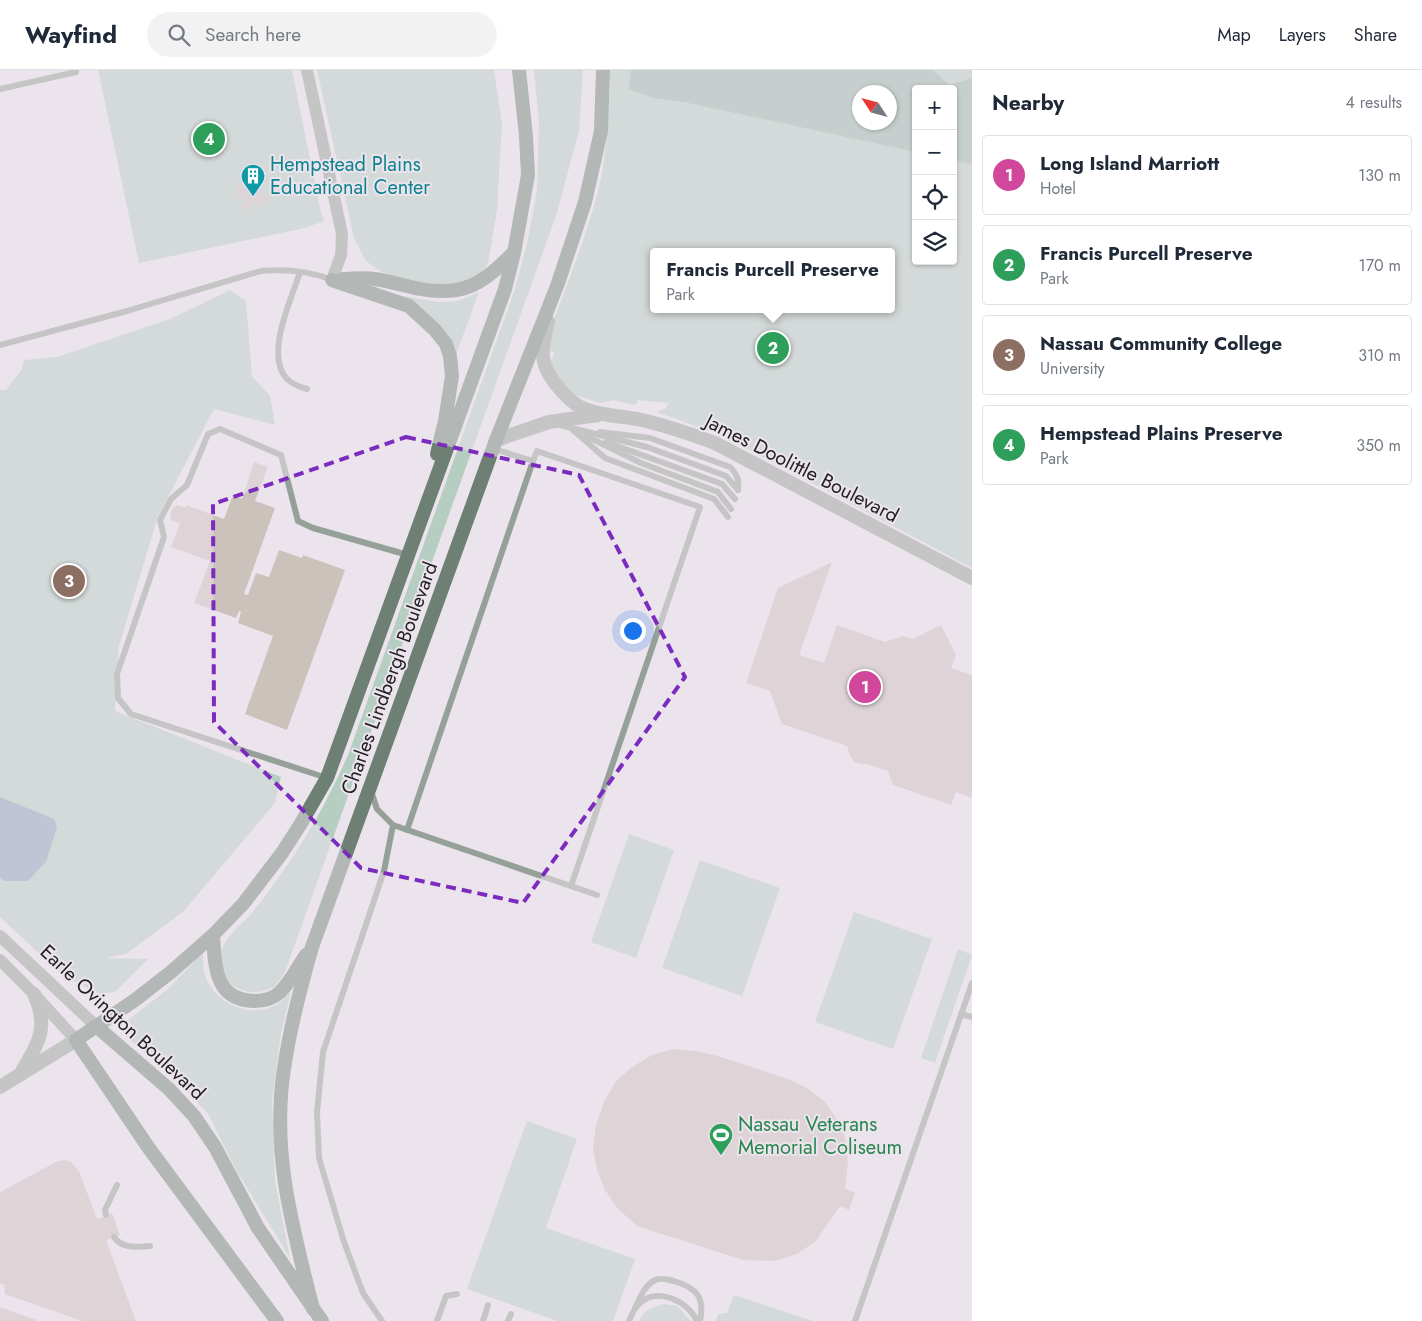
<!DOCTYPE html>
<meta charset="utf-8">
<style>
body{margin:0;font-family:Jost,sans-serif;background:#f2f2f3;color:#1f2937}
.controls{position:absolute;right:15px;top:15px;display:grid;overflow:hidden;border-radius:5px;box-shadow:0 1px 4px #0004}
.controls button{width:45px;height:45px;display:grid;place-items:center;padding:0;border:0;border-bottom:1px solid #e0e1e3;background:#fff;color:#1f2937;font:25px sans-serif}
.compass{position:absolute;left:852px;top:15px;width:45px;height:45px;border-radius:50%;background:#fff;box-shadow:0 1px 4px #0004;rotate:306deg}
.you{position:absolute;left:632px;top:560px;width:18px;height:18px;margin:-12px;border:4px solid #fff;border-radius:50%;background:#1a73e8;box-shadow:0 0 0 8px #1a73e833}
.badge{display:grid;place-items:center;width:32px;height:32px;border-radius:50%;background:#1b55a6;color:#fff;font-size:16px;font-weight:700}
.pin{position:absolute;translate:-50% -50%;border:2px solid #fff;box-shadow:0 1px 5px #0006}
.popup{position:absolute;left:650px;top:178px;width:245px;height:65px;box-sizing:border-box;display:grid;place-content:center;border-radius:5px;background:#fff;filter:drop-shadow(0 1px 4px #0005);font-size:16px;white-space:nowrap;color:#747a83}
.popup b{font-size:19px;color:#1f2937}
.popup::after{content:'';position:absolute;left:50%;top:100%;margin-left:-10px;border:10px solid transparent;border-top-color:#fff}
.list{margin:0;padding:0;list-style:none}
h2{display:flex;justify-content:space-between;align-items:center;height:65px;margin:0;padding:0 20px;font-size:21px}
h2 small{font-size:16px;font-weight:400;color:#747a83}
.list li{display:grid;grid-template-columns:32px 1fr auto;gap:15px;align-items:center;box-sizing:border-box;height:80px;margin:0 10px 10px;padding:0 10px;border:1px solid #e0e1e3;border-radius:5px}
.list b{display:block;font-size:19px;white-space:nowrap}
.list p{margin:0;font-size:16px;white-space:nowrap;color:#747a83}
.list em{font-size:16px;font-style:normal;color:#747a83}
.icon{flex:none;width:28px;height:28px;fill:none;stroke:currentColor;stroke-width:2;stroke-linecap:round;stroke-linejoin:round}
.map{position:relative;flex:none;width:972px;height:1251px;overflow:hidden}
header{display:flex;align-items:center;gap:30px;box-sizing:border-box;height:70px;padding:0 25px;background:#fff;border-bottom:1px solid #e0e1e3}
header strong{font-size:24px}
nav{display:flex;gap:28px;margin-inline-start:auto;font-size:18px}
.search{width:350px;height:45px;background:#f2f2f3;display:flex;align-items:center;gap:12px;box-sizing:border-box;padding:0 18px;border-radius:28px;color:#747a83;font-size:19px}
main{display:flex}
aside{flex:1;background:#fff}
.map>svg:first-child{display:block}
.green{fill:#b6cec1;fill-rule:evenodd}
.forest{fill:#97b7a6;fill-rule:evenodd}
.water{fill:#899eb5}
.building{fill:#ccc2bc}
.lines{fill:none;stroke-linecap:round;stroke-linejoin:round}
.service{stroke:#95a198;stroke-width:6}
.minor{stroke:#95a198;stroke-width:12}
.tertiary{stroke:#95a198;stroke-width:14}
.secondary{stroke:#6e8073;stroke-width:14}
.marked{fill:none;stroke:#7b2cbf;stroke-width:4;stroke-dasharray:10 6;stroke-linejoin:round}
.labels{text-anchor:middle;stroke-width:4;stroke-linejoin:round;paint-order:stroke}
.culture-label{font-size:20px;fill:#0d838f;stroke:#ece4ed;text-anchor:start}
.street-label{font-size:20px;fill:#242124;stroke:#ece4ed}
.leisure-label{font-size:20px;fill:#27864d;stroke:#ece4ed;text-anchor:start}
</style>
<header>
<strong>Wayfind</strong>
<div class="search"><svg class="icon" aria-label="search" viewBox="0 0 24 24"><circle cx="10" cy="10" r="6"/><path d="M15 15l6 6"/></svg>Search here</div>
<nav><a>Map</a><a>Layers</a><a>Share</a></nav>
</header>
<main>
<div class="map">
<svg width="972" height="1251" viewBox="0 0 972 1251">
<rect width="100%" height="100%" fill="#ece4ed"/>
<g class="green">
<polygon points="98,0 292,0 320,138 324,151 305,158 139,193"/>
<polygon points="317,0 494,0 502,54 497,140 488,194 479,207 444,218 393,207 378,200 365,190 354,168"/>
<path d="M534 0H583L579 61 556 146 285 902C281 907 278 914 273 917 245 933 210 909 222 879 228 864 240 856 251 844 260 833 268 822 276 811 305 772 328 730 348 685L514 222 527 174 537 120 539 52Z"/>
<path d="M610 0H972V498L723 366 657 342 666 338 669 333 637 330 638 332 635 335 613 330 600 333 572 324 549 294 555 283 549 281 547 269C564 221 584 174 597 125 608 84 609 42 610 0ZM916 19H953V191H916ZM859 22H889V52H859ZM654 182H892V239H654Z"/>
<polygon points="230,220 246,231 252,306 270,326 275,355 214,339 158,446 119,576 115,641 281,707 275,733 183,842 126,884 106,888 148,889 115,922 99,924 62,905 0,847 0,320 6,320 22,299 24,290 57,287 170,249"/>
<polygon points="479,222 454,290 441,257 421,237 398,225 438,232 458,231"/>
<polygon points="629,764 674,780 636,888 591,872"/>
<polygon points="700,790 780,818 742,926 662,898"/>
<polygon points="854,842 932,869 893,979 815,952"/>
<polygon points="958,879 972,885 935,993 921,988"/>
<path d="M203 882C203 890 203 899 205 906 216 934 250 949 276 935 282 932 286 926 291 922L281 963 272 1032 275 1112 290 1188 236 1100 208 1044 176 1009 124 965 134 958 128 950 168 919Z"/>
<polygon points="527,1051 577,1069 546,1158 635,1189 613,1251 557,1251 467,1219"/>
<polygon points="734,1225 813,1251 716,1251 718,1244 727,1243"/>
<path d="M664 1234 677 1236 691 1251H639C644 1240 652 1237 664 1234Z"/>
</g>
<path class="forest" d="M631 0H933L949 15 972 8V94L953 90V19H916V82L684 32 653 28 629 19ZM859 22H889V52H859Z"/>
<polygon class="water" points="0,727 54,749 57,757 46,792 28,811 4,811 0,808"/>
<g class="building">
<polygon points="240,111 243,115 246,112 249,116 253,113 270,130 265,135 262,132 259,136 255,132 246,141 240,136 244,133 235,125 239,121 234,117"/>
<polygon points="254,392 268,397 255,431 275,438 244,524 248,525 256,503 269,507 279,480 302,488 303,485 345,500 287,660 245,644 273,566 238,553 241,542 239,541 236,548 194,533 210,491 171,477 180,453 172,451 170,445 172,438 178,435 185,438 186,435 224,449 233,425 242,429"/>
<polygon points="832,492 799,585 824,593 837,555 885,572 903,566 913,569 941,555 956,585 951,598 972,605 972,728 956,722 951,735 893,715 888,701 866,694 860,694 854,692 850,686 847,676 782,654 770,621 746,613 778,518"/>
<polygon points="673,979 696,981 718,986 788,1009 807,1018 824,1031 837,1049 845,1066 848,1092 845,1118 855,1123 849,1140 840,1136 816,1171 797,1184 775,1191 743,1190 637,1156 618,1139 605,1120 597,1100 593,1079 596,1055 604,1032 616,1011 632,997 652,985"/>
<polygon points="64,1090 71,1092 79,1101 97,1149 112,1143 120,1165 106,1170 136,1251 82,1251 5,1224 4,1215 0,1214 0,1122 56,1092"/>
<polygon points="0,1237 39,1251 0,1251"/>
</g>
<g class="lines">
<g class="service">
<polyline points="0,19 76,2 76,0"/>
<path d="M300 202C292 228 264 285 287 309 292 314 300 317 307 319"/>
<path d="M0 275 127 241 261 201C286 199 309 201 332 210"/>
<polyline points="556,354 647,377 726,406 738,420"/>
<polyline points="573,360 605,388 714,429 728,447"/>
<path d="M600 362 650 368 730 397C738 405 739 410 738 420"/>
<polyline points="584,365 641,393 718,422 731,439"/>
<polyline points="606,372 722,414 735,429"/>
<polyline points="533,391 537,381 700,437 571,816"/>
<polyline points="327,708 131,644 118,628 117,604 164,467 160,450 171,429 187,415 208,364 220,359 281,385 298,451 313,458 408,485"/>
<polyline points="371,721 377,739 393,755"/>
<polyline points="407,760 533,391 494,379"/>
<polyline points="961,944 972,947"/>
<polyline points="106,1145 105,1140 117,1115"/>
<path d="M114 1167C122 1179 137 1177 150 1176"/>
<path d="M635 1238C640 1228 644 1216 655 1210 662 1207 668 1210 674 1211 697 1218 705 1227 700 1251"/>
<polyline points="382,1251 363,1223 344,1172 319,1088 317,1042 323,982 384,801 393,755 597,825"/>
<polyline points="437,1251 446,1226 457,1224"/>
<polyline points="483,1251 488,1235"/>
<polyline points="508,1251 511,1244"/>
<path d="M629 1251C632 1245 634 1238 639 1234 657 1216 688 1231 697 1251"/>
<polyline points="855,1251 972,913"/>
</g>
<g class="minor">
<polyline points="307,0 342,164 341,185 332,210"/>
<polyline points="0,866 96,956"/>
<polyline points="0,890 34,924 76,970"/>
</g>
<g class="tertiary">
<path d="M548 251C541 280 538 294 559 318 565 325 573 334 582 338 600 346 623 346 642 350 667 356 691 364 715 373L972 508"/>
<polyline points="496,370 549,352 598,345"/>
<path d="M22 1001C39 972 49 957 34 924"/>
<polyline points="0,1017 76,970"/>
</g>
<g class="secondary">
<path d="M343 209C353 209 365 207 374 209 390 211 405 216 420 219 464 227 484 213 513 183"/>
<polyline points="332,210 409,236 435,260 446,274 450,286 452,306 445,351 437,384"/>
<path d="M213 865C215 895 214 930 254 931 262 931 272 929 279 923 290 913 297 898 306 885"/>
<polyline points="96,956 169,1019 194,1046 215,1077 258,1158 322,1251"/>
<path d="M313 1239C293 1159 271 1082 284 999 290 957 301 917 312 877L496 370 557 216 585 132 601 61 603 0"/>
<polyline points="277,1251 148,1077 76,970 135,930 171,902 213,865 243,834 282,783 300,755 327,708 505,219 514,183 528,105 526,66 519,0"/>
</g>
</g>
<path d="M0 0H972V1251H0ZM406 367 579 405 685 607 523 833 361 798 214 652 213 434Z" fill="#ece4ed" fill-opacity=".55" fill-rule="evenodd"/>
<path class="marked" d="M406 367 579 405 685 607 523 833 361 798 214 652 213 434Z"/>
<defs>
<symbol id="building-pin" viewBox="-11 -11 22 30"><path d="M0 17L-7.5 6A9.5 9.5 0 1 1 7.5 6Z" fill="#0f9aa8" stroke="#ece4ed"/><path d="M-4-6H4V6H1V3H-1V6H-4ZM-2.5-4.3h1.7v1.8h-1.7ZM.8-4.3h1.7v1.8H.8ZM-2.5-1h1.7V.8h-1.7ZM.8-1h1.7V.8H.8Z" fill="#fff"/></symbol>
<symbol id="stadium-pin" viewBox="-11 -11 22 30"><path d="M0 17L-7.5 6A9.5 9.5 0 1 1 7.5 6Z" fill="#2e9e5b" stroke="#ece4ed"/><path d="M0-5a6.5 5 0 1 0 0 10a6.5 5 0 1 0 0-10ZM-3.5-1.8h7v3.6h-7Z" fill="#fff"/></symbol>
</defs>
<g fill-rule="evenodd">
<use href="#building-pin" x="239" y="92" width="28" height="38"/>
<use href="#stadium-pin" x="707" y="1051" width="28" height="38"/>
</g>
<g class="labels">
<g class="culture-label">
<text x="270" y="101">Hempstead Plains<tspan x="270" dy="23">Educational Center</tspan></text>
</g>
<g class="street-label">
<text transform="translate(802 398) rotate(27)" y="7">James Doolittle Boulevard</text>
<text transform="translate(389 608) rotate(-70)" y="7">Charles Lindbergh Boulevard</text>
<text transform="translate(123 952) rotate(43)" y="7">Earle Ovington Boulevard</text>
</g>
<g class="leisure-label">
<text x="738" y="1061">Nassau Veterans<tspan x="738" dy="23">Memorial Coliseum</tspan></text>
</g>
</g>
</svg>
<div class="controls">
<button>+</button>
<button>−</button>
<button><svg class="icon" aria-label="locate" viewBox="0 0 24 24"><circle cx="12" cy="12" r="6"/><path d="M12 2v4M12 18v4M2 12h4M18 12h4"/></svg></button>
<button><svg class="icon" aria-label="layers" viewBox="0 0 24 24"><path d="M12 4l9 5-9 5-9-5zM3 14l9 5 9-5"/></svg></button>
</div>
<svg class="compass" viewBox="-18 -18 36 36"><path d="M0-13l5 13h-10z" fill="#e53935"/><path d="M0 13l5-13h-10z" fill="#747a83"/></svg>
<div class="you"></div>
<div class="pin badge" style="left:865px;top:617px;background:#d1479c">1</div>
<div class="pin badge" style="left:773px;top:278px;background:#2e9e5b">2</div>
<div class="popup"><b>Francis Purcell Preserve</b>Park</div>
<div class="pin badge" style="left:69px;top:511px;background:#8d6e63">3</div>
<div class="pin badge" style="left:209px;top:69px;background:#2e9e5b">4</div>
</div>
<aside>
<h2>Nearby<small>4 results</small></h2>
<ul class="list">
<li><span class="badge" style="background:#d1479c">1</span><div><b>Long Island Marriott</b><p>Hotel</p></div><em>130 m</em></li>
<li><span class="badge" style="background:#2e9e5b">2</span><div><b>Francis Purcell Preserve</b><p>Park</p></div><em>170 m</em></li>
<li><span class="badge" style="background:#8d6e63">3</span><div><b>Nassau Community College</b><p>University</p></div><em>310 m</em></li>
<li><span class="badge" style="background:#2e9e5b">4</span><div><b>Hempstead Plains Preserve</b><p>Park</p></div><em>350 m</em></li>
</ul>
</aside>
</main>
